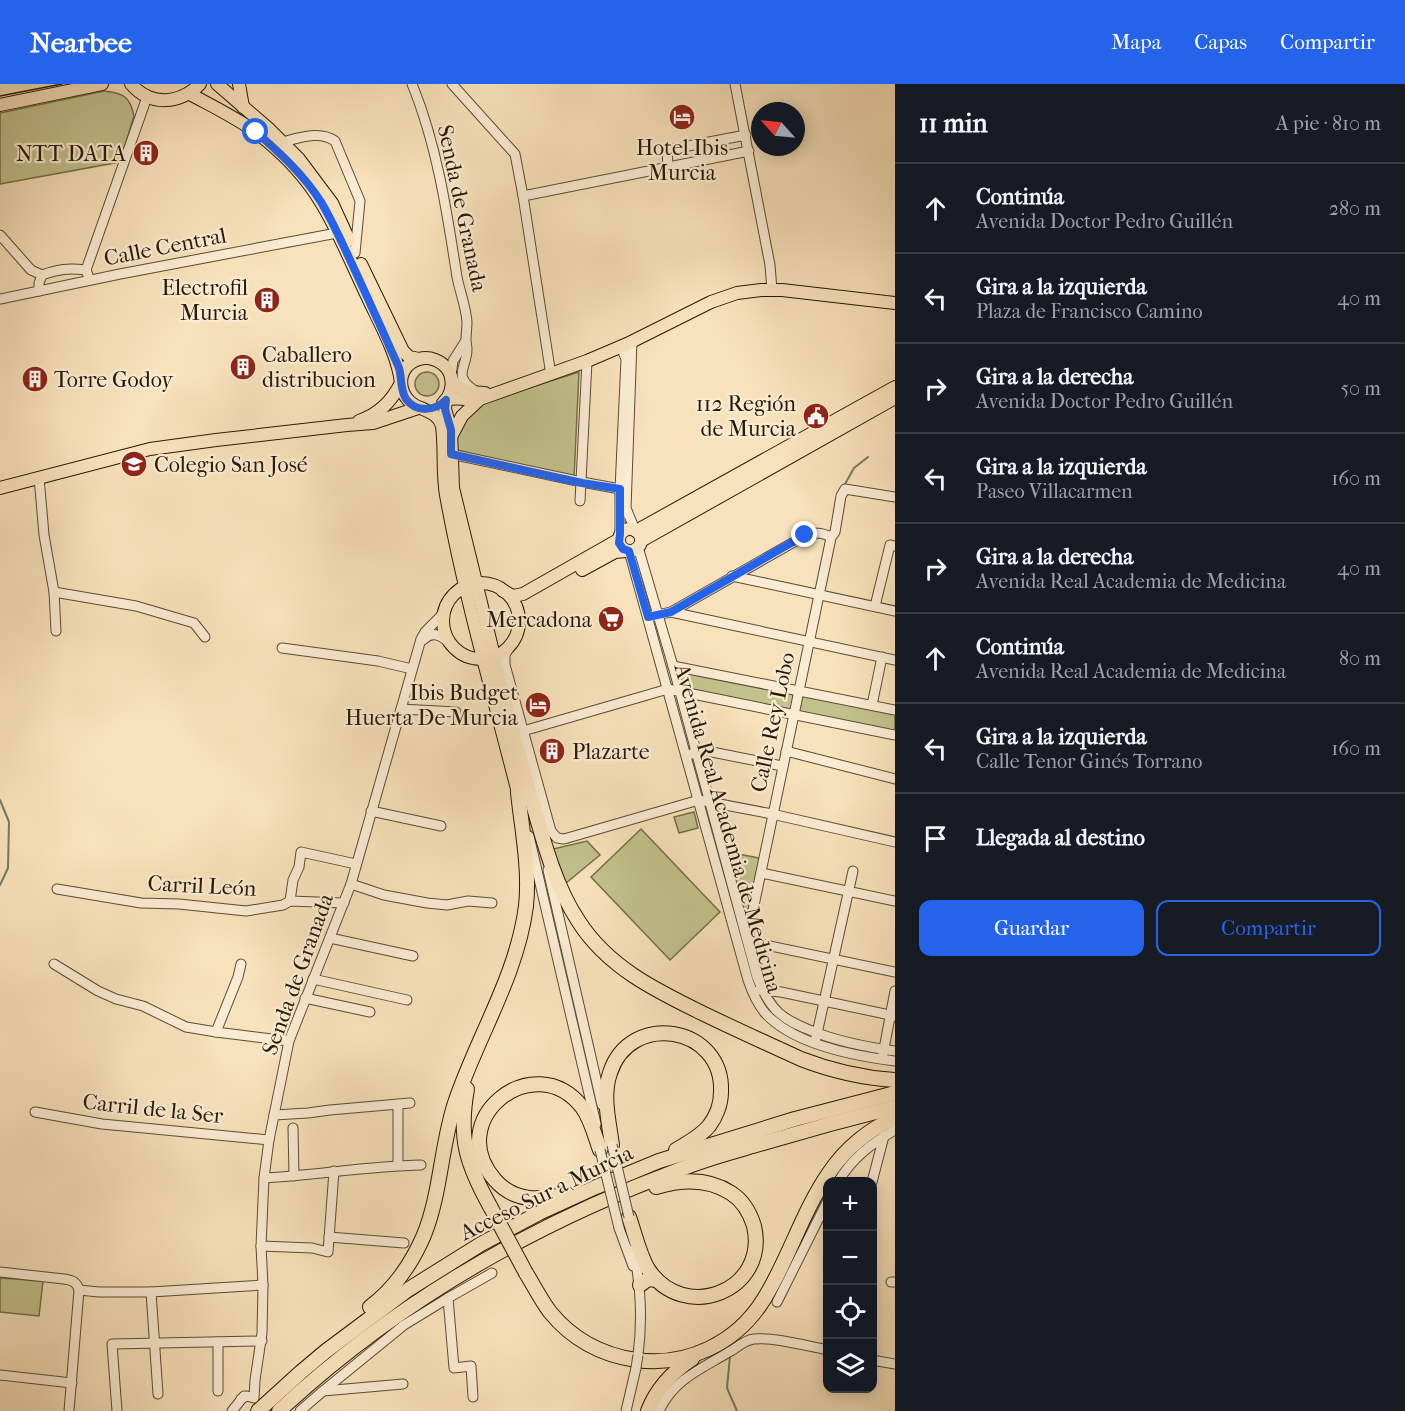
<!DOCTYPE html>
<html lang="es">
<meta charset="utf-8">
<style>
body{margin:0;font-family:"IM FELL French Canon",serif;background:#20242c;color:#f1f3f6}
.controls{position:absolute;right:18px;bottom:18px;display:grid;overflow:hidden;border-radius:12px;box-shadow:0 3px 15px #0003}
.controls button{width:54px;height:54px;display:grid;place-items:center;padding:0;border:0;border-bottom:2px solid #363941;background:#171b24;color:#f1f3f6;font:30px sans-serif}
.compass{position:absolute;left:751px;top:18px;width:54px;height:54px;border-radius:50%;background:#171b24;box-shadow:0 3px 15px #0003;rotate:297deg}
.stop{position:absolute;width:18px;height:18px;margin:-14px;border:4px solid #2563eb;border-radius:50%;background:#fff}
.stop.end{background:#2563eb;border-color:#fff;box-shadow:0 2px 6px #0008}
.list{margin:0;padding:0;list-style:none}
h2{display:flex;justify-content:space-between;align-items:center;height:78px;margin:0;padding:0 24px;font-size:26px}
h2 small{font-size:20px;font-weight:400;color:#9ea1a6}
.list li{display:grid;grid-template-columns:39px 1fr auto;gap:18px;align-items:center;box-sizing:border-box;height:90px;padding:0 24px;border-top:2px solid #363941}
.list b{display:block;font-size:22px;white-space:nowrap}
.list p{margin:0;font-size:20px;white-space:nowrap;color:#9ea1a6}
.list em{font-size:20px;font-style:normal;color:#9ea1a6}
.actions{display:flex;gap:12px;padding:18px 24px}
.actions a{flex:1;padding:14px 0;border:2px solid #2563eb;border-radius:12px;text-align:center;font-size:21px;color:#2563eb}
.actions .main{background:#2563eb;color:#fff}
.icon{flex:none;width:33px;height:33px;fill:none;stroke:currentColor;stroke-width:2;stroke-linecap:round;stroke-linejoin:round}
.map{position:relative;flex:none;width:895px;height:1327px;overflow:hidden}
header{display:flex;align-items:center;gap:36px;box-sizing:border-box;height:84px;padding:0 30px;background:#2563eb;color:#fff}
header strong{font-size:28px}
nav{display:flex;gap:33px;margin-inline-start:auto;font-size:21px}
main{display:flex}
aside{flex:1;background:#171b24}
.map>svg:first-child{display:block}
.green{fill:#c2c28c;stroke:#746e4a;stroke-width:1.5}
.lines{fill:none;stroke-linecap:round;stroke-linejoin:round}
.stream{stroke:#6f7d69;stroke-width:2}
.minor-casing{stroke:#5b4b34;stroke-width:11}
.major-casing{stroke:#271907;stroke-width:14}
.highway-casing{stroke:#271907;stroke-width:16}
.minor{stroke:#faecd3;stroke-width:9}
.major{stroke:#f8e2bb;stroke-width:12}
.highway{stroke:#f8e2bb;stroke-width:14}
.tram{stroke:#271907;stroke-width:1.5}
.minor-bridge-casing{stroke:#5b4b34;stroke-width:11;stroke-linecap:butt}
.highway-bridge-casing{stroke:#271907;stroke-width:16;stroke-linecap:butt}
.minor-bridge{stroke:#faecd3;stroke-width:9}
.highway-bridge{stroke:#f8e2bb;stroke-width:14}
.route{stroke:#2563eb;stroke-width:8}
.labels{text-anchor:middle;stroke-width:4.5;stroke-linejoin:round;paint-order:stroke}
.poi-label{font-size:22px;fill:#271907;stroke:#faecd3;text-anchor:end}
.street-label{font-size:22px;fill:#271907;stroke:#faecd3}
</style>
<header>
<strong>Nearbee</strong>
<nav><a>Mapa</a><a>Capas</a><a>Compartir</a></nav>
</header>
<main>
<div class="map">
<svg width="895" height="1327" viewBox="0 0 895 1327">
<rect width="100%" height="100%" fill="#f8e2bb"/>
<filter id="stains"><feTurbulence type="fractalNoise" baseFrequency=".00333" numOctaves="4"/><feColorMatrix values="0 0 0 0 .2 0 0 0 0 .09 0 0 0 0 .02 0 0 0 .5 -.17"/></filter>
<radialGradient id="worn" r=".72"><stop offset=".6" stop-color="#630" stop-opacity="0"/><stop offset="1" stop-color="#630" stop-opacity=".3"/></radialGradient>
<g class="green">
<path d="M104 7C123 9 130 12 134 32L120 78 0 100V29Z"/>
<circle cx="427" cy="300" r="12"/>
<polygon points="579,288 574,394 457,366 456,356 466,333 487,317"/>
<polygon points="673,582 895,626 895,651 680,607"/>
<polygon points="694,728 698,744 679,749 674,733"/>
<polygon points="641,745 720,828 670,876 591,793"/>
<polygon points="587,757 600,771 566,799 553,765"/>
<polygon points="723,767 764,775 749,836 746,836"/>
<polygon points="0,1194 43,1197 39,1232 0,1228"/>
</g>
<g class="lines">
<g class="stream">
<polyline points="845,400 854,384 868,373"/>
<polyline points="0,716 9,738 8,784 0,801"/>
<polyline points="730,1272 727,1304 737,1327"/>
</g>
<defs>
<g id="minor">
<path d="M412 0C437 61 447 128 457 193 460 208 466 223 467 238 467 244 466 250 466 256 466 259 467 262 467 265 467 284 452 291 474 306"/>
<polyline points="452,0 515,70 523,112 551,291"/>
<polyline points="735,0 770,181 772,206"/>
<path d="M282 58C299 54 320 46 335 57L360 117 355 169"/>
<polyline points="668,84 667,66 746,51"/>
<polyline points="523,112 749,67"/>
<polyline points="0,151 31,186 42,191"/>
<polyline points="86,186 147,13"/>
<path d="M39 207V199L42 191C59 185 68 184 86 186L88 191"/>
<polyline points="0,215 120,190 337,149"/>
<polyline points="632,257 626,424 635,446"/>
<polyline points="451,291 453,277 465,258"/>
<polyline points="451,370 582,398 620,405"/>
<polyline points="39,393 44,451 54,508 56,547"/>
<polyline points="580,417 587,277"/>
<polyline points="620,450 620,405 626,275 621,263"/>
<polyline points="830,452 833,451 835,448 841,412 845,405 895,413"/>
<path d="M638 463 673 582 757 893C762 906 769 920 779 929 789 938 800 942 812 947 839 958 866 963 895 967"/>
<path d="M629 467 748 896C752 908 757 919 765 929 794 961 855 972 895 977"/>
<polyline points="732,492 895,527"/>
<polyline points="54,508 136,522 194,539 205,553"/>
<polyline points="875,522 890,461 895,462"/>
<polyline points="671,528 895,576"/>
<path d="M648 533 671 528 808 450C815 448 826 449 831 454L752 831V841L747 854"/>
<path d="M423 556C433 545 443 553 452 561"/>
<polyline points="512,558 505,571 505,581 551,747 557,754 564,755 699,716 772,730 895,758"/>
<polyline points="282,564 378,577 412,585"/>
<polyline points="673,582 895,626"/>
<polyline points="872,621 882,573"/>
<polyline points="401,625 456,628"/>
<polyline points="523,647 668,605 895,651"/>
<polyline points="786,667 895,695"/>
<polyline points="692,670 696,666 702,666 782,682"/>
<polyline points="371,727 441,742"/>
<polyline points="529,752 596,1040"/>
<polyline points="548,786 602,1021"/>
<polyline points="761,789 895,817"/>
<polyline points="351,800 384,811 427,819 447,821 468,817 492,819"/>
<polyline points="57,805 141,819 179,820 246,827 283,821 290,817 344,819"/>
<polyline points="290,817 293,796 299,783 301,768 356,780"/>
<polyline points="330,854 413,872"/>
<polyline points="747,854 750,857 756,859 895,888"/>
<polyline points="54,880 98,907 116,915 143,922 186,943 216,948 289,957"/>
<polyline points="313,895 407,916"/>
<polyline points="759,906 781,908 895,932"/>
<polyline points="305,914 370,928"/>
<polyline points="216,948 238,893 241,880"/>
<polyline points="816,954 853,787"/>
<polyline points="883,970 895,907"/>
<polyline points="398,1020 398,1081"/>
<polyline points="35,1028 102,1040 269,1056"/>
<polyline points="274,1031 308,1029 330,1026 410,1019"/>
<polyline points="293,1044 294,1092"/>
<path d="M264 1094C317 1091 369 1082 421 1081"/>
<path d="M838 1098C852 1074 872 1059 895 1046"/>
<polyline points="872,1098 884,1052"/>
<polyline points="619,1144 633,1182"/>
<polyline points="329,1153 404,1159"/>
<polyline points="261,1162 312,1164 328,1168 334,1087"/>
<path d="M634 1165C640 1202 643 1233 638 1271"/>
<path d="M0 1188 64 1195C72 1196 77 1198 79 1206L69 1327"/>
<polyline points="891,1198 895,1198"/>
<polyline points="79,1206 99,1208 151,1208 263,1201"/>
<polyline points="151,1208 158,1310"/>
<polyline points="448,1214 454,1284 471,1282 473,1313"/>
<polyline points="777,1218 828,1116"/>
<polyline points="218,1258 218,1307"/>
<polyline points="872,1276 895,1280"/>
<polyline points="0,1291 72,1299"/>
<polyline points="323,1307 403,1300"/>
<polyline points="241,1315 247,1312 254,1314 255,1296 262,1249 263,1201 261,1162 264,1094 269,1056 289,957 351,800 421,555 425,548 440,533 448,521"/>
<polyline points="117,1327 112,1260 262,1257"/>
<polyline points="232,1327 244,1312"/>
<polyline points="300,1327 323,1307 404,1241 448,1214 492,1189"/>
<polyline points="626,1327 636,1284"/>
<path d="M659 1327C674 1295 701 1285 729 1268 737 1264 744 1256 754 1255 775 1253 806 1262 828 1266"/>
</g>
<g id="major">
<path d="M131 0C151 23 180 20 200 0"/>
<polyline points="217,0 268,44 299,75 332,119 349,156"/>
<polyline points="239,0 243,23"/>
<path d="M190 10C212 22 237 34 257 49 282 68 306 93 322 120 340 150 353 183 368 214 380 240 398 271 401 299"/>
<polyline points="0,21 102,0"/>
<polyline points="361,180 403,267 409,273 419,275"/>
<path d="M446 316C457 312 468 317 480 315L587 277 627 260 711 218 737 209 761 206H782L895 219"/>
<polyline points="446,316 445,325 451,346 453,404 494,572 529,706"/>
<path d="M443 319C451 312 453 303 451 292"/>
<path d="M421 324C397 317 393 283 419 275 430 272 442 277 448 286 451 290 451 296 454 299 461 307 476 309 485 309"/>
<path d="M423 325C432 329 439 332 442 342 445 365 442 388 446 411 464 511 493 610 518 709"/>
<path d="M359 337C379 330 391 318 401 299"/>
<polyline points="452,351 462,332 480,315"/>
<polyline points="0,404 150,365 216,356 347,341 373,339 418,324"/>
<circle cx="630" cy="456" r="11"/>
<polyline points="636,447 895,303"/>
<polyline points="641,457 895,314"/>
<polyline points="582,486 615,468 626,467"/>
<circle cx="481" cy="537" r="38"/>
<polyline points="503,507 513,512 523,510 618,456"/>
</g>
<g id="highway">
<path d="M529 706C542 751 553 799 579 838 608 883 655 906 702 929 735 945 768 960 801 975 832 987 862 994 895 996"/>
<path d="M467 1005C458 1055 467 1081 491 1124"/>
<path d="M612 1061C609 1038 602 1011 610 989 630 926 724 942 721 1008 721 1020 716 1033 709 1042 700 1053 687 1059 676 1066"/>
<path d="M567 1110C541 1116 515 1119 495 1096 442 1036 534 962 582 1023 591 1035 595 1052 600 1066"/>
<path d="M629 1133C635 1150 639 1170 648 1185 684 1240 769 1207 754 1142 750 1129 742 1116 731 1109 708 1094 682 1095 656 1103"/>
<path d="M526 1189C534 1202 541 1216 550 1228 572 1255 602 1271 636 1276 687 1283 737 1259 764 1215 789 1175 802 1128 829 1089 845 1065 869 1045 895 1034"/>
<polyline points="640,1201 648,1195 657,1196"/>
<path d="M370 1223C394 1205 412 1179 424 1151 441 1109 441 1061 455 1019 477 953 517 892 526 822 530 785 522 746 518 709"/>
<polyline points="258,1327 301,1288 326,1267 409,1205 481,1160 539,1129 596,1103 659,1077 795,1035 895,1009"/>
<path d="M279 1327C395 1219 533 1140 681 1085 708 1074 736 1067 763 1059 807 1046 851 1034 895 1023"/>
<path d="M648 1327C657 1304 672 1288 692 1275"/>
</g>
</defs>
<use href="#minor" class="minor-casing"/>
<use href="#major" class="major-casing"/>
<use href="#highway" class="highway-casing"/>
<use href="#minor" class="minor"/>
<use href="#major" class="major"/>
<use href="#highway" class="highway"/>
<polyline class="tram" points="0,12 62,0"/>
<defs>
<g id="minor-bridge">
<polyline points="612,1061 629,1133"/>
<polyline points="600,1066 619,1144"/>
<polyline points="636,1284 638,1271"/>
</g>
<polyline id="highway-bridge" points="491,1124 526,1189"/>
</defs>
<use href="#minor-bridge" class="minor-bridge-casing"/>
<use href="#highway-bridge" class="highway-bridge-casing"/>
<use href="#minor-bridge" class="minor-bridge"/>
<use href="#highway-bridge" class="highway-bridge"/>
</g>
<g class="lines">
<path class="route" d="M256 48C280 69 304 91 321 118 333 138 342 159 352 180 364 206 376 232 388 259 391 267 396 276 399 284 402 294 400 306 406 315 416 329 435 327 446 316L445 325 451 346V370L582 399 620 405V450L619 459 623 465 629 467 648 533 671 528 805 451"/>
</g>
<defs>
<symbol id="hotel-disc" viewBox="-11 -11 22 22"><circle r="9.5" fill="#8f2418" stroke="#faecd3"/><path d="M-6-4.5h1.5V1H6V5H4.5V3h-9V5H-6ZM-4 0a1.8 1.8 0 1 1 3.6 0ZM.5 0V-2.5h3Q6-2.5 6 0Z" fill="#fff"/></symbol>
<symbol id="building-disc" viewBox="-11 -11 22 22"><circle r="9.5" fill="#8f2418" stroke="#faecd3"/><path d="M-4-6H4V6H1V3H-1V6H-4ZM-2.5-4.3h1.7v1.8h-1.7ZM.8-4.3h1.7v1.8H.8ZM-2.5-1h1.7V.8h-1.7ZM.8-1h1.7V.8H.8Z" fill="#fff"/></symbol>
<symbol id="civic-disc" viewBox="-11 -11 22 22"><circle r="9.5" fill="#8f2418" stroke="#faecd3"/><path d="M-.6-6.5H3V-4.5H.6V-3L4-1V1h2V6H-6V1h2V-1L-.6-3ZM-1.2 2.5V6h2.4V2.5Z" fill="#fff"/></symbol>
<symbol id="school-disc" viewBox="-11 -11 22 22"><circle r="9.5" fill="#8f2418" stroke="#faecd3"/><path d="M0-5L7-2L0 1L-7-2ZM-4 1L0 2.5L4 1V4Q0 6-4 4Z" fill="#fff"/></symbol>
<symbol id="supermarket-disc" viewBox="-11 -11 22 22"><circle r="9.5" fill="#8f2418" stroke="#faecd3"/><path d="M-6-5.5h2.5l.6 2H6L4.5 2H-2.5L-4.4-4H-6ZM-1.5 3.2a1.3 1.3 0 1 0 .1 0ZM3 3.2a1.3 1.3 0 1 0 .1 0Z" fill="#fff"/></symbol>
</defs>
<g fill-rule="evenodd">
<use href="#hotel-disc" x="667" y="18" width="30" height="30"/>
<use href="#building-disc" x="131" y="54" width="30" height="30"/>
<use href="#building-disc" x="252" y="201" width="30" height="30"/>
<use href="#building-disc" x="228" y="268" width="30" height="30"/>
<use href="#building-disc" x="20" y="280" width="30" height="30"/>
<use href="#civic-disc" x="801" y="317" width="30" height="30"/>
<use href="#school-disc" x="119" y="365" width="30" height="30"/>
<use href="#supermarket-disc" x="596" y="520" width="30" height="30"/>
<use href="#hotel-disc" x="523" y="606" width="30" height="30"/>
<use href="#building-disc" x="537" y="652" width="30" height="30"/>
</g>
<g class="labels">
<g class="poi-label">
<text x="682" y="71" text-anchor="middle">Hotel Ibis<tspan x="682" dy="25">Murcia</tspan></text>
<text x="126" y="77">NTT DATA</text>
<text x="248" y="211">Electrofil<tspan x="248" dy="25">Murcia</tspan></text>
<text x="262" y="278" text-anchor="start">Caballero<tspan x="262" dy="25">distribucion</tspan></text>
<text x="54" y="303" text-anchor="start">Torre Godoy</text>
<text x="796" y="327">112 Región<tspan x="796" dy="25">de Murcia</tspan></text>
<text x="154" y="388" text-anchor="start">Colegio San José</text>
<text x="592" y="543">Mercadona</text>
<text x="518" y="616">Ibis Budget<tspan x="518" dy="25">Huerta De Murcia</tspan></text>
<text x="572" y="675" text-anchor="start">Plazarte</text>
</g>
<g class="street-label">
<text transform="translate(463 124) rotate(78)" y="8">Senda de Granada</text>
<text transform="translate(165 162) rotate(-11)" y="8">Calle Central</text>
<text transform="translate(772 638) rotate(-78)" y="8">Calle Rey Lobo</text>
<text transform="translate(729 744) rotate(74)" y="8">Avenida Real Academia de Medicina</text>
<text transform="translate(202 801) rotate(3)" y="8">Carril León</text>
<text transform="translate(297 890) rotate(-70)" y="8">Senda de Granada</text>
<text transform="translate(153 1024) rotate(6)" y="8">Carril de la Ser</text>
<text transform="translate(546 1108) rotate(-26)" y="8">Acceso Sur a Murcia</text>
</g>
</g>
<rect width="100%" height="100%" filter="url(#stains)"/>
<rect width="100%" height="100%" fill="url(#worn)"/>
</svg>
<div class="controls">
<button>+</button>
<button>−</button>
<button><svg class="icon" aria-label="locate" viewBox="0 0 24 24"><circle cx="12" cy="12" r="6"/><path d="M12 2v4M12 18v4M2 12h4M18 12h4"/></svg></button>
<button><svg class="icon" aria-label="layers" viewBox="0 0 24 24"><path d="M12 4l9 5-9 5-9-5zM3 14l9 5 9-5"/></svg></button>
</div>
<svg class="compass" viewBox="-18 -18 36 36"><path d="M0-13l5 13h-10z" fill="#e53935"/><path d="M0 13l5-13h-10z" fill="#9ea1a6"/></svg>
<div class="stop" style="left:256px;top:48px"></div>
<div class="stop end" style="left:805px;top:451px"></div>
</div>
<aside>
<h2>11 min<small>A pie · 810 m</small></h2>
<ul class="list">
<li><svg class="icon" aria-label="ahead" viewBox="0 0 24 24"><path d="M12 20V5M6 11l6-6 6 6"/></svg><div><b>Continúa</b><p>Avenida Doctor Pedro Guillén</p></div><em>280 m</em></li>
<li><svg class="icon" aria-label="left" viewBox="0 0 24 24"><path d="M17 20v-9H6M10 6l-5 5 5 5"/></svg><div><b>Gira a la izquierda</b><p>Plaza de Francisco Camino</p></div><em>40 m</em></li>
<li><svg class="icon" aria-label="right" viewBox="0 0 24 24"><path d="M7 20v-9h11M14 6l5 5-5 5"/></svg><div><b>Gira a la derecha</b><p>Avenida Doctor Pedro Guillén</p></div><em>50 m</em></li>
<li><svg class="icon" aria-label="left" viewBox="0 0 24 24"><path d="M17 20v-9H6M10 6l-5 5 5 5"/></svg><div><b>Gira a la izquierda</b><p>Paseo Villacarmen</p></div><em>160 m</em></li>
<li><svg class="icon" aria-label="right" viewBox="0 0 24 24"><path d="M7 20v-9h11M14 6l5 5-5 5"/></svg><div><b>Gira a la derecha</b><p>Avenida Real Academia de Medicina</p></div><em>40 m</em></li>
<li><svg class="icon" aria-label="ahead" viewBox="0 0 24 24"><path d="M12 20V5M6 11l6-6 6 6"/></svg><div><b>Continúa</b><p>Avenida Real Academia de Medicina</p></div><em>80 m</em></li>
<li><svg class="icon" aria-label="left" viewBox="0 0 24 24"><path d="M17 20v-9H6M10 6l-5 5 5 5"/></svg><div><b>Gira a la izquierda</b><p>Calle Tenor Ginés Torrano</p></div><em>160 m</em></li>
<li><svg class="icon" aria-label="arrive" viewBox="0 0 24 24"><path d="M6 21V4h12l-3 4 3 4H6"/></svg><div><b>Llegada al destino</b></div></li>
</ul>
<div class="actions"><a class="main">Guardar</a><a>Compartir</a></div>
</aside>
</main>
